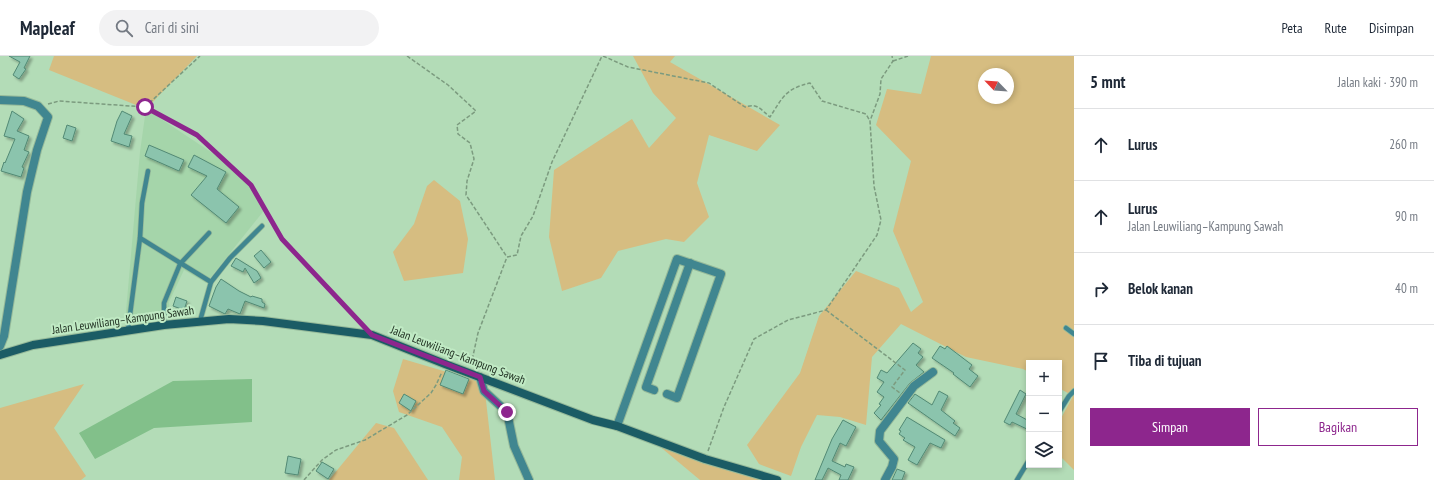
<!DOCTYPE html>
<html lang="id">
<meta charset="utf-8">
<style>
body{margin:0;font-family:"PT Sans Narrow",sans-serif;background:#f2f2f3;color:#1f2937}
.controls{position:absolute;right:12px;bottom:12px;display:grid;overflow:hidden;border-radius:0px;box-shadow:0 2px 6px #0003}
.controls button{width:36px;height:36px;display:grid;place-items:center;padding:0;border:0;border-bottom:1px solid #e0e1e3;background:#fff;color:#1f2937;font:20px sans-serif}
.compass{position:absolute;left:978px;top:12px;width:36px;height:36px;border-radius:50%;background:#fff;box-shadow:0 2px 6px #0003;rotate:295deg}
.stop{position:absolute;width:12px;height:12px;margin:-9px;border:3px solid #8d268d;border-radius:50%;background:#fff}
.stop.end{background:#8d268d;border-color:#fff;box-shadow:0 1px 4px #0008}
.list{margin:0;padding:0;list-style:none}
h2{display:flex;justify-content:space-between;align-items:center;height:52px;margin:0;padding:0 16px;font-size:17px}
h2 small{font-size:13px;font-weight:400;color:#747a83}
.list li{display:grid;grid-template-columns:26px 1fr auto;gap:12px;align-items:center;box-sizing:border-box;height:72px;padding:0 16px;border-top:1px solid #e0e1e3}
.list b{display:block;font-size:15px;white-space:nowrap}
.list p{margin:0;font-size:13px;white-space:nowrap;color:#747a83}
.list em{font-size:13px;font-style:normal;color:#747a83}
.actions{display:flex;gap:8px;padding:12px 16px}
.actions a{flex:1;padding:9px 0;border:1px solid #8d268d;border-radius:0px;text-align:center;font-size:14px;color:#8d268d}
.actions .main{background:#8d268d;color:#fff}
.icon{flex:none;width:22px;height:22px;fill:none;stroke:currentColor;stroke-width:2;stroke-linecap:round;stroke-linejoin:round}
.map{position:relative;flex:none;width:1074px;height:424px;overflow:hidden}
header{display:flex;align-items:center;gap:24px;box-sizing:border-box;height:56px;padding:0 20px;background:#fff;border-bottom:1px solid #e0e1e3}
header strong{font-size:19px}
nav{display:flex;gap:22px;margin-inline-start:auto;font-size:14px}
.search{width:280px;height:36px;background:#f2f2f3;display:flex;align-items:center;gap:10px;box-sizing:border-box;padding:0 14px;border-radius:22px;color:#747a83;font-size:15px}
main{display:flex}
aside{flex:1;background:#fff}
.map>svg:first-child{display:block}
.built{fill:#a5d5aa}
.green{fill:#d6bd81;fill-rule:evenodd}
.water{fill:#82c08a}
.building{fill:#8bc4ad;stroke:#528974;filter:url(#shadow)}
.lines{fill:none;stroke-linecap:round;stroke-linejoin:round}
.service-casing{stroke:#95b999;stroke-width:6}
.minor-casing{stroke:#95b999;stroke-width:10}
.secondary-casing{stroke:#95b999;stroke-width:10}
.path{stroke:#7c9b7f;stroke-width:1.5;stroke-dasharray:4 2;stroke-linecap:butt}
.service{stroke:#408690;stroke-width:4.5}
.minor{stroke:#408690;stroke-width:8}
.secondary{stroke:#1b5c65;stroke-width:8}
.route{stroke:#8d268d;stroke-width:5}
.labels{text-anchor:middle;stroke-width:4;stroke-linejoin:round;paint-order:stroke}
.street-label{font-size:12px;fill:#1d2d1f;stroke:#c0eac4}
</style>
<header>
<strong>Mapleaf</strong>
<div class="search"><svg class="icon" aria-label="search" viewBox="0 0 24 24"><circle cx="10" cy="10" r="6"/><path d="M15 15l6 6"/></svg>Cari di sini</div>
<nav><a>Peta</a><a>Rute</a><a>Disimpan</a></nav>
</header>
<main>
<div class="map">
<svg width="1074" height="424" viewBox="0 0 1074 424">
<defs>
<filter id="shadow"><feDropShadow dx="2.5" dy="2.5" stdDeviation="1" flood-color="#0004"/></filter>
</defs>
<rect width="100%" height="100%" fill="#b3dcb7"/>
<polygon class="built" points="146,53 238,114 266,152 206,227 184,214 169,246 170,264 125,267 140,96"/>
<g class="green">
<polygon points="54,0 197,0 146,53 49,14"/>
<polygon points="633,0 675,0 670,6 780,69 757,95 709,79 697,127 709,161 684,186 666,183 618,195 601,222 562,235 549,181 554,114 632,63 649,92 676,62 653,37"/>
<path d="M931 0H1074V273L1072 276 1074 277V414L1059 399V366L1073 340 1059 332V307H1029V316L1023 313 966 301 901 268 872 301 866 369 840 361 817 359 801 391 791 420 759 408 747 389 800 317 819 260 856 215 899 232 911 256 923 246 893 175 911 105 876 69 887 33 921 38ZM984 18H1008V42H984Z"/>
<polygon points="434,124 460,145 468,183 463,217 404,225 393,196 414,168 427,130"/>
<polygon points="403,303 484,327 495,424 459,424 462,401 442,371 399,356 393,335"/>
<polygon points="84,328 54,372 86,420 81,424 0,424 0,352"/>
<polygon points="376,367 394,372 428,424 329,424"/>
<polygon points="652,384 770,424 700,424"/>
</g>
<polygon class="water" points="252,323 252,366 154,372 95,403 79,377 173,325"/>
<g class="building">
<polygon points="9,0 30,0 24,12 26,13 19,23 13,19 20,6"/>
<polygon points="12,55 24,63 17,75 29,80 24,94 29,96 22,111 24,112 21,121 1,115 4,106 5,107 15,83 4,80"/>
<polygon points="122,55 132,60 124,78 132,80 129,91 111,85 117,65"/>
<polygon points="67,69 76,72 72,85 63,82"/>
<polygon points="149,89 184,104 179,115 145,100"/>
<polygon points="194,99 226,116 217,133 239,151 226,167 191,139 207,120 188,111"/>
<polygon points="261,194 271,206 264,212 254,200"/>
<polygon points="236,202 257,215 261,222 254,227 245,212 243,216 231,210"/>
<polygon points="221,223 239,235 251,241 252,240 262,243 262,246 265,248 264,252 245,245 240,258 228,253 225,258 209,250 216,231"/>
<polygon points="176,241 187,245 184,254 173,250"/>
<polygon points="913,287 921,293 918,297 923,301 916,309 924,316 910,327 881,364 874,357 881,349 879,348 884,341 877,336 884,326 877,322 881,314 887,317"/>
<polygon points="940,290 945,293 947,290 972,309 969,313 978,320 970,331 953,318 954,317 932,302"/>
<polygon points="446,314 469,323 463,338 440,329"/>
<polygon points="1020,334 1026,338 1016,358 1029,365 1029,374 1012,366 1010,369 1004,366"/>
<polygon points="939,335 948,340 941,354 955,365 953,367 960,372 955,380 908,347 915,338 932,349"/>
<polygon points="404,338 416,345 411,355 399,347"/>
<polygon points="907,361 945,384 941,392 930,387 917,409 908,404 915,391 903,384 905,382 899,378 901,375 899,374"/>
<polygon points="843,364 856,371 846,390 840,387 832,405 845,411 846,408 854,411 848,424 839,424 841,419 828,412 822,424 815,424 832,383"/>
<polygon points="288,400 301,403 298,419 285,417"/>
<polygon points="322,406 334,413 328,423 316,415"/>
<polygon points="897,413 905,416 902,424 892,424"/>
</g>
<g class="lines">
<defs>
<g id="service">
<polyline points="148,115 142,147 140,182 211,226 200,265"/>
<polyline points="211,226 230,202 262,170"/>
<polyline points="164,269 164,247 180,208 209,177"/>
<polyline points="1066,272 1074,278"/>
<polyline points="128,274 140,182"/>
<polyline points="1059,356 1069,340 1074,335"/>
<polyline points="1017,424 1029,404"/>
</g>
<g id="minor">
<polyline points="0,44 24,45 38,50 48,61 37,94 27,136 4,280 0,290"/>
<polyline points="480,321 484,335 507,356 514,390 529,424"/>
<polyline points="654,334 646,331 690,207"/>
<polyline points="617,370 677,203 721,218 677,342 667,338"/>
<polyline points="885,424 892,411 894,403 879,385 880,375 914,330 933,316"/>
</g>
<polyline id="secondary" points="0,299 33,289 164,269 229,263 263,265 372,279 445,308 593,364 617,370 705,403 777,424"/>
</defs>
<use href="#service" class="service-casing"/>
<use href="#minor" class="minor-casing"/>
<use href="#secondary" class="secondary-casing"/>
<g class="path">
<polyline points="407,0 448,29 476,55 457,69 458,78 470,87 474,103 467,125 466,139 507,201"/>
<path d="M603 0 628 11 709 27 745 51C758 47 760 53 770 61 783 41 785 33 810 27L822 45 866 58 870 65"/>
<polyline points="893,5 908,0"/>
<polyline points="48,48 59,45 145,51 197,79 251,129 282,183 364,270"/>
<polyline points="145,51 200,0"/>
<polyline points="507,201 517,199 521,180 533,160 552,106 602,0"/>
<polyline points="826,254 905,314 892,331 900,337"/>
<polyline points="471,309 478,277 507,201"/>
<polyline points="708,395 724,351 754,283 788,264 826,254 877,179 881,164 874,130 870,65 880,38 881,23 893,5 892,0"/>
<polyline points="304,424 322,404 336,394 365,384 407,359 431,337 436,329 442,316"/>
</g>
<use href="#service" class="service"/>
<use href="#minor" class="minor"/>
<use href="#secondary" class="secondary"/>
</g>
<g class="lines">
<polyline class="route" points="145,51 197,79 251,129 282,183 372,279 480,321 484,335 507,356"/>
</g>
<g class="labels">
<g class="street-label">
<text transform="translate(123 264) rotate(-8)" y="4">Jalan Leuwiliang–Kampung Sawah</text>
<text transform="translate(458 299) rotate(21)" y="4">Jalan Leuwiliang–Kampung Sawah</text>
</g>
</g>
</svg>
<div class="controls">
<button>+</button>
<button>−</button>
<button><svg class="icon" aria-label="layers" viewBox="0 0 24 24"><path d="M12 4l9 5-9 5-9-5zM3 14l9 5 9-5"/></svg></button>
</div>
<svg class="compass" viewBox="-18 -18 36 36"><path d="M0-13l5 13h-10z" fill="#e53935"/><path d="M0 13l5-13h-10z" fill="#747a83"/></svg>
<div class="stop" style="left:145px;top:51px"></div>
<div class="stop end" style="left:507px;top:356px"></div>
</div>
<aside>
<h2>5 mnt<small>Jalan kaki · 390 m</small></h2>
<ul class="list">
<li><svg class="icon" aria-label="ahead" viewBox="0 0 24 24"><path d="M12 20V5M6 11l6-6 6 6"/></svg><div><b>Lurus</b></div><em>260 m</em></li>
<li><svg class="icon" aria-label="ahead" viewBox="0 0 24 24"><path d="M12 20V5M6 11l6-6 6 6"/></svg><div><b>Lurus</b><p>Jalan Leuwiliang–Kampung Sawah</p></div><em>90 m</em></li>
<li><svg class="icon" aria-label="right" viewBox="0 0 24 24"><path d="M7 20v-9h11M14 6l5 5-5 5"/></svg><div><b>Belok kanan</b></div><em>40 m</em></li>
<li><svg class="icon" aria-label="arrive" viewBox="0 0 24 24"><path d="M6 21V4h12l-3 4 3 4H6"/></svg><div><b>Tiba di tujuan</b></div></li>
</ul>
<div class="actions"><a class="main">Simpan</a><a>Bagikan</a></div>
</aside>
</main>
